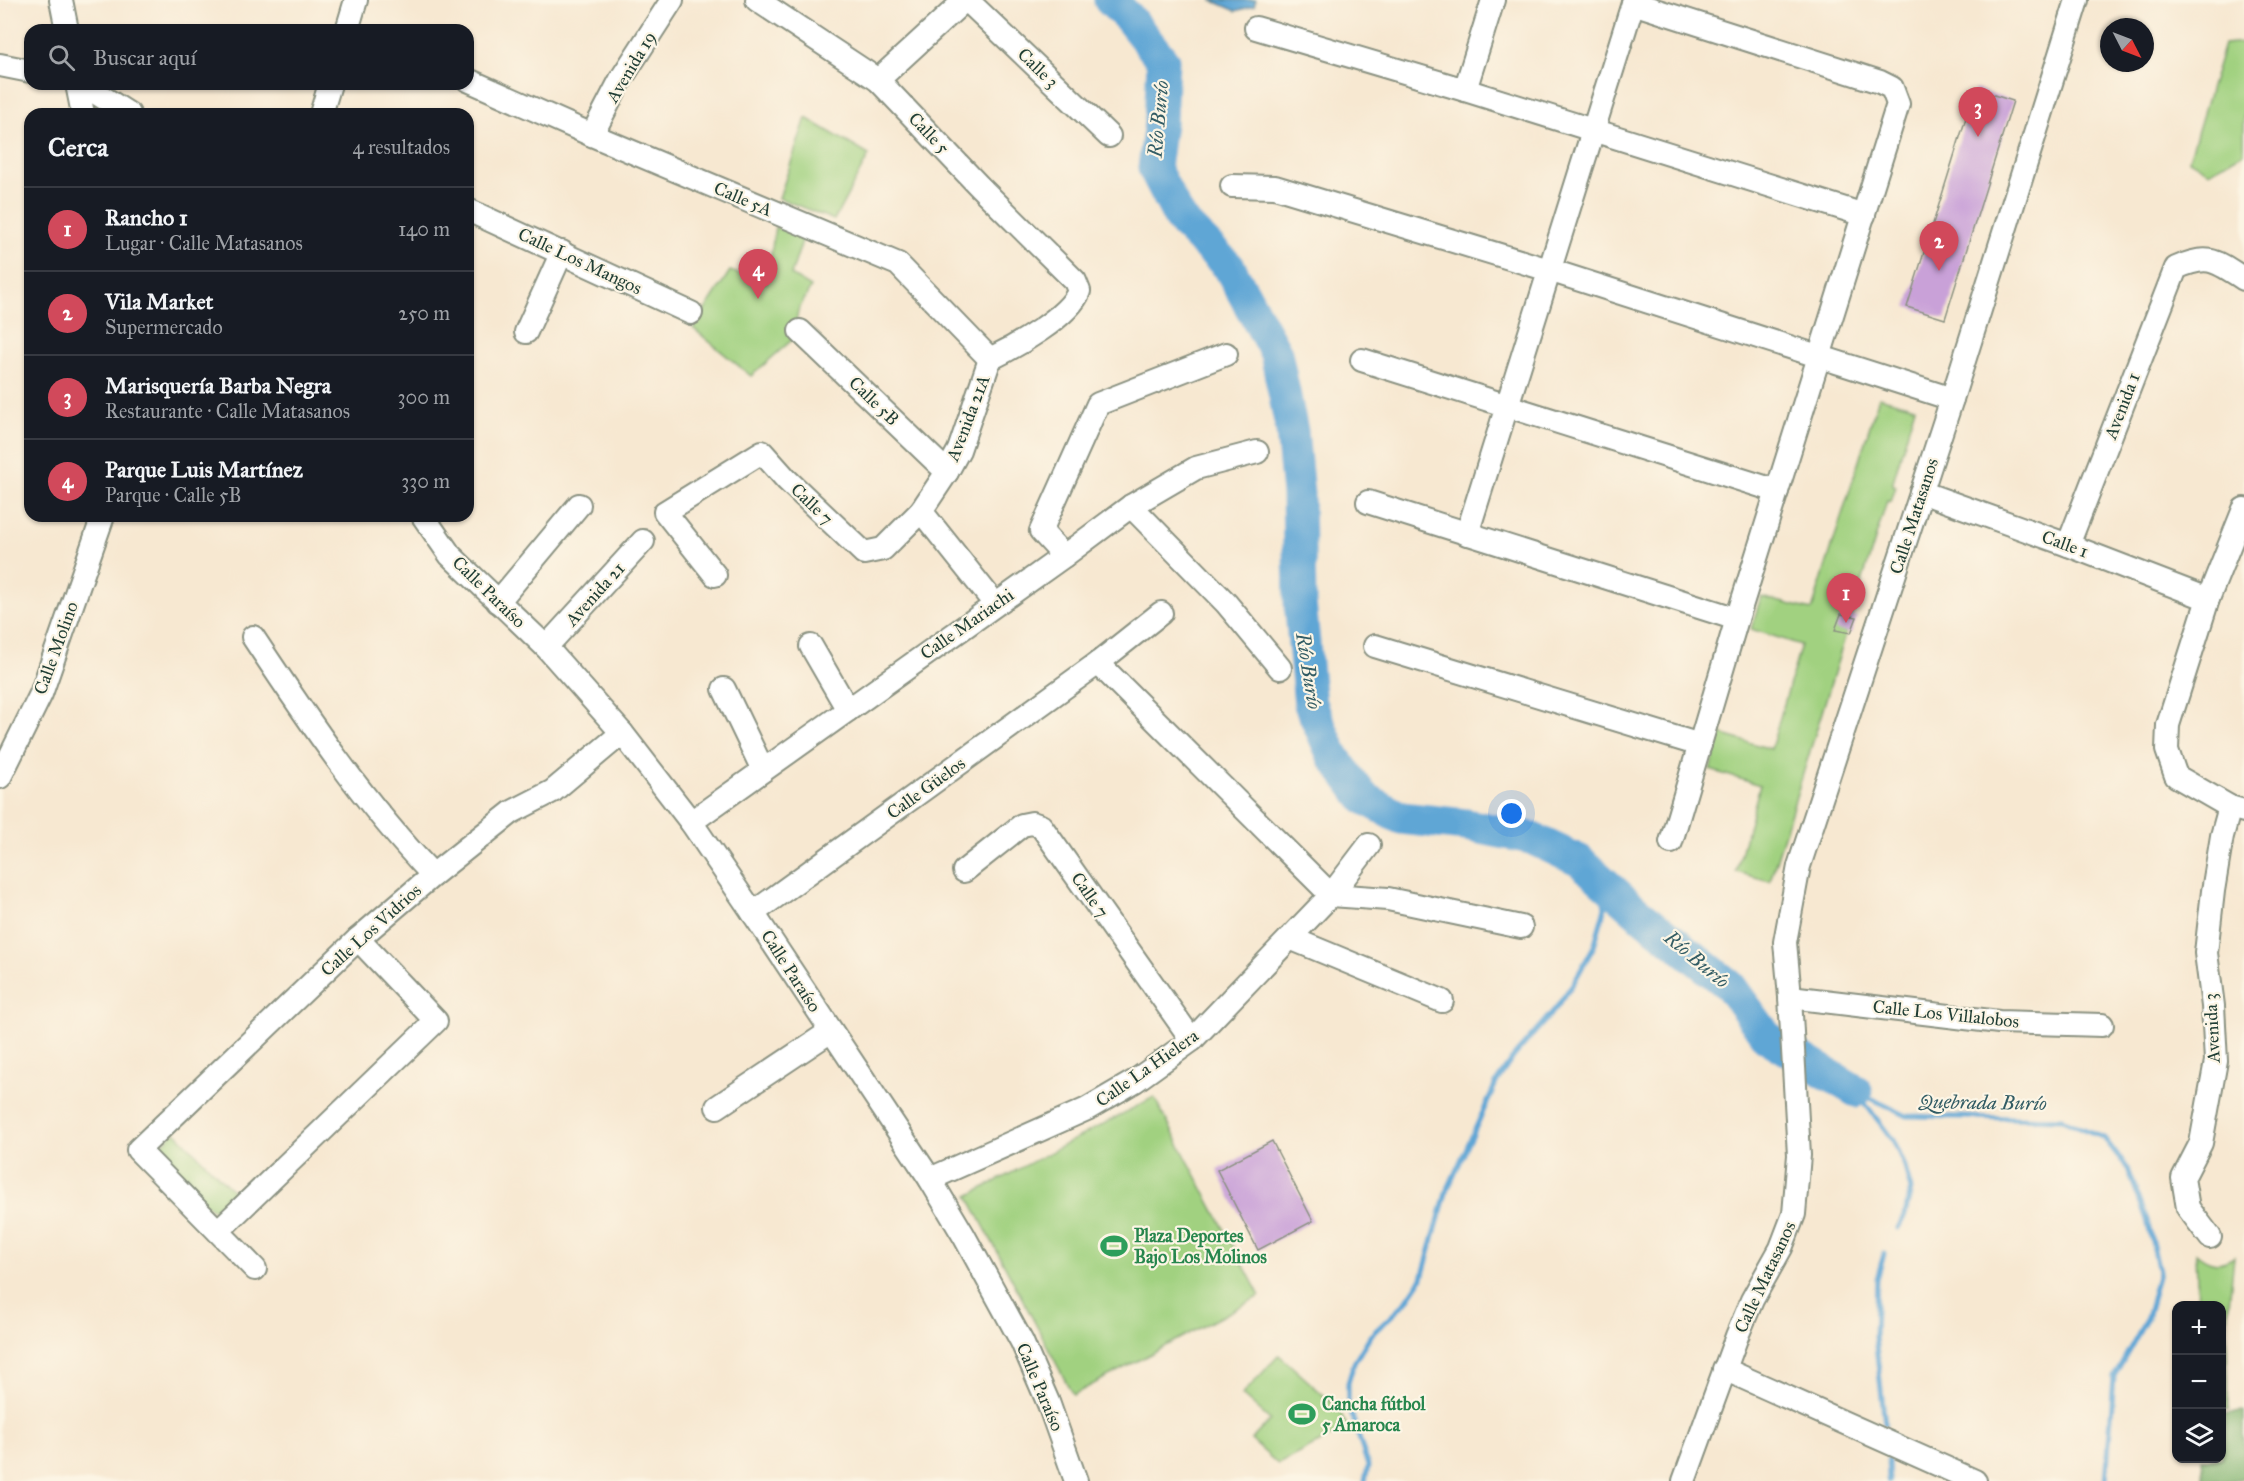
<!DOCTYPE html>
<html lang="es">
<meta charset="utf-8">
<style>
body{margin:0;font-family:"IM FELL Great Primer",serif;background:#242831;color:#f1f3f6}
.controls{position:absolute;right:18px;bottom:18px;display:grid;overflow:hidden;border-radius:12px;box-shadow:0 2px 4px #0004}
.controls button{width:54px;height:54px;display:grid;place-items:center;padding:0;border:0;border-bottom:2px solid #363941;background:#171b24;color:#f1f3f6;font:30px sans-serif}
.compass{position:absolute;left:2100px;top:18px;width:54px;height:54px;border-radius:50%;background:#171b24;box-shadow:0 2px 4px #0004;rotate:132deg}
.you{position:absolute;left:1512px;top:814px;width:21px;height:21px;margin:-15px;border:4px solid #fff;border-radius:50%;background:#1a73e8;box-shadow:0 0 0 9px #1a73e833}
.badge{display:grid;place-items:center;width:39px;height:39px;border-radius:50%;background:#d1495b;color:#fff;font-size:20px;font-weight:700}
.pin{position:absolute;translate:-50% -50px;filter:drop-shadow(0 2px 3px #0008)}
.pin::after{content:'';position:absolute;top:32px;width:21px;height:18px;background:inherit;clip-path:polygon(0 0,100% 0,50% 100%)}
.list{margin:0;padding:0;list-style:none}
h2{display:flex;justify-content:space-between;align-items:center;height:78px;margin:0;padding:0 24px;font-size:26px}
h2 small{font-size:20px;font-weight:400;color:#9ea1a6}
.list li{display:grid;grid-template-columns:39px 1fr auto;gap:18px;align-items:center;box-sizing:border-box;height:84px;padding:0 24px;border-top:2px solid #363941}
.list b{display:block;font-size:22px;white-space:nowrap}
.list p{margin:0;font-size:20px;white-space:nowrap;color:#9ea1a6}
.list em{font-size:20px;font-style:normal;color:#9ea1a6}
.icon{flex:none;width:33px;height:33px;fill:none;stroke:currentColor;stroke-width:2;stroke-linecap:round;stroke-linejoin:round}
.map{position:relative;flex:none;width:2244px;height:1481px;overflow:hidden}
.search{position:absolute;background:#171b24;box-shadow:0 2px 4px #0004;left:24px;top:24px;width:450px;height:66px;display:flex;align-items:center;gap:15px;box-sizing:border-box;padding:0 21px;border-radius:18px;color:#9ea1a6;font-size:22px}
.panel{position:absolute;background:#171b24;box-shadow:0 2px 4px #0004;left:24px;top:108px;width:450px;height:414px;border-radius:18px}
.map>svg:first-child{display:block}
.green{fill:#a1d180;stroke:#60875a;stroke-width:1.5}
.forest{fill:#80b36e;stroke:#507851;stroke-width:1.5}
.water{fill:#5ea6d5;stroke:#3e7284;stroke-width:1.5}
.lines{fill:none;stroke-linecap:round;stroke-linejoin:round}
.stream{stroke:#5ea6d5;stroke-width:5}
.river{stroke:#5ea6d5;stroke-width:33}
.building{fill:#c9a1d8}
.street-casing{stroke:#8b9282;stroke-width:26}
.street{stroke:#fff;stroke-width:22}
.labels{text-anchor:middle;stroke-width:4.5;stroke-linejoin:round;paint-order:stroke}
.street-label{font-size:18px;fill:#1f3d34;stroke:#fcf5e5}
.leisure-label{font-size:18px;font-weight:bold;fill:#27864d;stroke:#fcf5e5;text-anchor:start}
.water-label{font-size:20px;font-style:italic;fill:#325c64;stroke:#fcf5e5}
</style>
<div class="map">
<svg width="2244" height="1481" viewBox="0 0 2244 1481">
<rect width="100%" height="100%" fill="#fcf5e5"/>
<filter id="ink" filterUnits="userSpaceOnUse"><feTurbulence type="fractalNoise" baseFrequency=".0167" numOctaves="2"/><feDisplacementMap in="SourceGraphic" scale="12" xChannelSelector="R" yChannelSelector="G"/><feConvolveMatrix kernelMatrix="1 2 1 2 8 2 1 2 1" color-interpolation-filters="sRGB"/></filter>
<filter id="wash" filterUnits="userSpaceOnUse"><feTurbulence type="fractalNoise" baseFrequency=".008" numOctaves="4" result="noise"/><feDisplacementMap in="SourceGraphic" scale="24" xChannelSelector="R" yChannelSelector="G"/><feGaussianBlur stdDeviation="1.35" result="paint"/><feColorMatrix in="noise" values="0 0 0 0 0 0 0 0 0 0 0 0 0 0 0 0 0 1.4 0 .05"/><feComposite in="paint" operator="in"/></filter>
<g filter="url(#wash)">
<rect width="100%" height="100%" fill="#f7e8d1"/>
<g class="green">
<polygon points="2244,42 2244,153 2209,172 2189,160 2224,44"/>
<polygon points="806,118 869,155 834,220 779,198"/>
<polygon points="775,227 803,238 791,275 811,287 798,311 793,339 751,376 693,328 730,271 767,283"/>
<polygon points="1879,397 1915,407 1892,485 1896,486 1891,502 1887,501 1770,881 1736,872 1760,785 1710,770 1720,734 1771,749 1801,645 1751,629 1761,597 1812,610"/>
<polygon points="1154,1097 1260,1296 1073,1395 968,1196"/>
<path d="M175 1132 239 1197C234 1202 227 1210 220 1211 207 1214 170 1169 160 1159L159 1147Z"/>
<path d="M2196 1253C2209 1264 2219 1266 2234 1257L2226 1332 2229 1409 2222 1410V1306L2198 1305Z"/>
<polygon points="1279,1355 1338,1408 1348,1428 1278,1464 1251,1440 1270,1420 1242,1395"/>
</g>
<polygon class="forest" points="2244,1412 2244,1478 2229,1481 2204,1481 2202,1459 2222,1458 2222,1414"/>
<polygon class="water" points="1211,0 1256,0 1254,6 1236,11"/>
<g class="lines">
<g class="stream">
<polyline points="1856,1091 1907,1116 2062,1119 2104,1138 2128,1169 2147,1220 2159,1272 2147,1318 2114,1377 2106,1481"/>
<polyline points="1857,1093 1893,1140 1904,1164 1911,1189 1905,1215 1898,1228"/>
<polyline points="1884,1254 1877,1279 1875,1337 1885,1424"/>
<polyline points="1888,1460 1889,1481"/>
<polyline points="1365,1481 1368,1466 1348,1403 1348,1383 1354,1363 1370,1336 1405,1303 1422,1278 1446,1193 1497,1081 1514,1056 1556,1008 1574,982 1594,946 1605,908 1600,879"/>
</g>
<polyline class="river" points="1110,0 1129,18 1163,61 1160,123 1154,168 1180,219 1229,267 1276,353 1292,431 1298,494 1300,602 1310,704 1333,756 1363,797 1401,818 1466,825 1531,838 1580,861 1636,911 1730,986 1767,1037 1856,1091"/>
</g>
<g id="blocks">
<g class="building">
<polygon points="1975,89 2013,101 1945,319 1907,307"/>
<polygon points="1841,614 1857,617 1851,633 1835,630"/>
<polygon points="1272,1141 1313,1221 1258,1250 1217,1170"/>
</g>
</g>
</g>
<g filter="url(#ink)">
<use href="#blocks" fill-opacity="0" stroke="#8b9282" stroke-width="1.5"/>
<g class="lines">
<defs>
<g id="street">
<polyline points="61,0 67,30"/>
<polyline points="967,0 1109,136"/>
<polyline points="1633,3 1880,82 1892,88 1898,104 1737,619 1671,842"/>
<polyline points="1256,28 1465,90 1864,215"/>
<polyline points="347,30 356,0"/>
<polyline points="0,65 30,71"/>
<polyline points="468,80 592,135 898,264 990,359"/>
<polyline points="878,80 965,0"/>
<polyline points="77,84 83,114"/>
<polyline points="82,84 129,114"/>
<polyline points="1465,90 1493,0"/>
<polyline points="321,114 330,84"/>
<polyline points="592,135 621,79 672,0"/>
<polyline points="1232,186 1275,187 1549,270 1952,399"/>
<polyline points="468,210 691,313"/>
<polyline points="800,331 947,472"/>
<polyline points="526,332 562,252"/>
<polyline points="1362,360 1777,491"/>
<polyline points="1921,492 2068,545 2208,599"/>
<polyline points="1368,502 1737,619"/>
<polyline points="1131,506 1226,603 1280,668"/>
<polyline points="2244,509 2208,599 2168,725 2167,750 2176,776 2230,807 2244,811"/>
<polyline points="921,511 995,604"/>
<polyline points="423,516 450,555 546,647 622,733 691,822 753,913 930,1179 964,1236 1022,1342 1048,1402 1076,1481"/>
<polyline points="1467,534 1634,0"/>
<path d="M2068 545 2176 268C2209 253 2216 261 2244 279"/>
<polyline points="1064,556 1041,531 1098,404 1226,354"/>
<path d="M715 575 665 512 762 452 787 480 864 553 883 549 921 511 947 472 959 450 990 359C1015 347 1070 316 1079 291L1075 281 980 187 878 80 757 0"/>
<polyline points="498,602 579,505"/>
<path d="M253 637C308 720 364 803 433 875"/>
<polyline points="811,646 848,710"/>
<polyline points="1375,646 1700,745"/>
<polyline points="546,647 643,541"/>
<polyline points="1098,663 1331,895 1388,899 1521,927"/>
<polyline points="724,689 763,770"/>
<polyline points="0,777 41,694 103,516"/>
<polyline points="691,822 1064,556 1131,506 1196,468 1257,452"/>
<polyline points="964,871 1022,825 1032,823 1041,826 1192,1040"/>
<polyline points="753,913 1098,663 1161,613"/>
<polyline points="1290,938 1442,1001"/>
<polyline points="1790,997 1999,1022 2102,1025"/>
<polyline points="717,1107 831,1031"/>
<polyline points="930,1179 1087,1109 1135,1081 1192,1040 1331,895 1369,845"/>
<polyline points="218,1231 436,1021 358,939"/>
<polyline points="2210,1237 2188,1208 2183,1178 2201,1143 2216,1061 2213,1006 2206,953 2213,891 2222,836 2230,807"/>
<polyline points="255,1269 138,1150 358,939 433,875 512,812 553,791 622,733"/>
<polyline points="1724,1369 1975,1481"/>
<polyline points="1684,1481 1737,1336 1752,1300 1781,1248 1794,1214 1799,1155 1790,997 1785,942 1799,866 1952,399 2077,0"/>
</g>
</defs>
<use href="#street" class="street-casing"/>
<use href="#street" class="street"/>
</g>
</g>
<defs>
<symbol id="stadium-bare" viewBox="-9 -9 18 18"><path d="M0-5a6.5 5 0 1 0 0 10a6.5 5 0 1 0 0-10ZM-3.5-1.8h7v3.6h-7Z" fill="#2e9e5b" stroke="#fcf5e5" stroke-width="2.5" paint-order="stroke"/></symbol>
</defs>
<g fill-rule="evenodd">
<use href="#stadium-bare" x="1095" y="1227" width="38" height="38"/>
<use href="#stadium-bare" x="1283" y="1395" width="38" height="38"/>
</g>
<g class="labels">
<g class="street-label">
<text transform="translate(631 67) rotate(-59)" y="6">Avenida 19</text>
<text transform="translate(1038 68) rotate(44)" y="6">Calle 3</text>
<text transform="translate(929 133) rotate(46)" y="6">Calle 5</text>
<text transform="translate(743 199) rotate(23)" y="6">Calle 5A</text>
<text transform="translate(580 261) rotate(25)" y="6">Calle Los Mangos</text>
<text transform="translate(874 401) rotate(44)" y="6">Calle 5B</text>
<text transform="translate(2122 406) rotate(-69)" y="6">Avenida 1</text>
<text transform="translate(968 418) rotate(-69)" y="6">Avenida 21A</text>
<text transform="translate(812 504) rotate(44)" y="6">Calle 7</text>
<text transform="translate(1914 516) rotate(-72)" y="6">Calle Matasanos</text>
<text transform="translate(2065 544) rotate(20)" y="6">Calle 1</text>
<text transform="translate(489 592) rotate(44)" y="6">Calle Paraíso</text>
<text transform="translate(595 594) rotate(-48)" y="6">Avenida 21</text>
<text transform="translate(967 624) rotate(-35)" y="6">Calle Mariachi</text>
<text transform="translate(56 648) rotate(-70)" y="6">Calle Molino</text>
<text transform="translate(926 788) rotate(-36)" y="6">Calle Güelos</text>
<text transform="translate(1090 895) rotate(55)" y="6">Calle 7</text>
<text transform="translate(371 930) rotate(-42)" y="6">Calle Los Vidrios</text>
<text transform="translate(791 971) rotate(57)" y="6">Calle Paraíso</text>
<text transform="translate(1946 1014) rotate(6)" y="6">Calle Los Villalobos</text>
<text transform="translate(2212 1028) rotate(-93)" y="6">Avenida 3</text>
<text transform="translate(1147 1068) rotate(-35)" y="6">Calle La Hielera</text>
<text transform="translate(1765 1277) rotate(-65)" y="6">Calle Matasanos</text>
<text transform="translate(1040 1387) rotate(67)" y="6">Calle Paraíso</text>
</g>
<g class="leisure-label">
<text x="1134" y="1242">Plaza Deportes<tspan x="1134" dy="21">Bajo Los Molinos</tspan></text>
<text x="1322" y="1410">Cancha fútbol<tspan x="1322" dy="21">5 Amaroca</tspan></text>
</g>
<g class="water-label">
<text transform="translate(1158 119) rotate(-85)" y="7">Río Burío</text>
<text transform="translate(1309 671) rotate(81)" y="7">Río Burío</text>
<text transform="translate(1697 959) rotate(40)" y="7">Río Burío</text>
<text transform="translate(1983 1102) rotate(1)" y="7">Quebrada Burío</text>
</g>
</g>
</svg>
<div class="controls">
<button>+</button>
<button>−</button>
<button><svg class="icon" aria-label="layers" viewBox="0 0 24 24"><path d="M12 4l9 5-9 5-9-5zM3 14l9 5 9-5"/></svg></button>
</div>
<svg class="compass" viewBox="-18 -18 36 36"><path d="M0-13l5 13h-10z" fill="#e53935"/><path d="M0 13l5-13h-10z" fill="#9ea1a6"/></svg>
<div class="you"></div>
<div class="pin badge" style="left:1846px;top:623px">1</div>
<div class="pin badge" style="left:1939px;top:271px">2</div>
<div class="pin badge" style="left:1978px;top:137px">3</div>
<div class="pin badge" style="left:758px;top:299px">4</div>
<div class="search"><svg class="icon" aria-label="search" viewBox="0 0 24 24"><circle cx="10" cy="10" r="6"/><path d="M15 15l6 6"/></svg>Buscar aquí</div>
<section class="panel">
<h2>Cerca<small>4 resultados</small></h2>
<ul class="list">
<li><span class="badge">1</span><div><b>Rancho 1</b><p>Lugar · Calle Matasanos</p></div><em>140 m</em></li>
<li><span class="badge">2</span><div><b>Vila Market</b><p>Supermercado</p></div><em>250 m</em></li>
<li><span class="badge">3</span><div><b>Marisquería Barba Negra</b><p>Restaurante · Calle Matasanos</p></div><em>300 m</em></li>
<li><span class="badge">4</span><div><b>Parque Luis Martínez</b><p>Parque · Calle 5B</p></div><em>330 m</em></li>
</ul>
</section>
</div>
